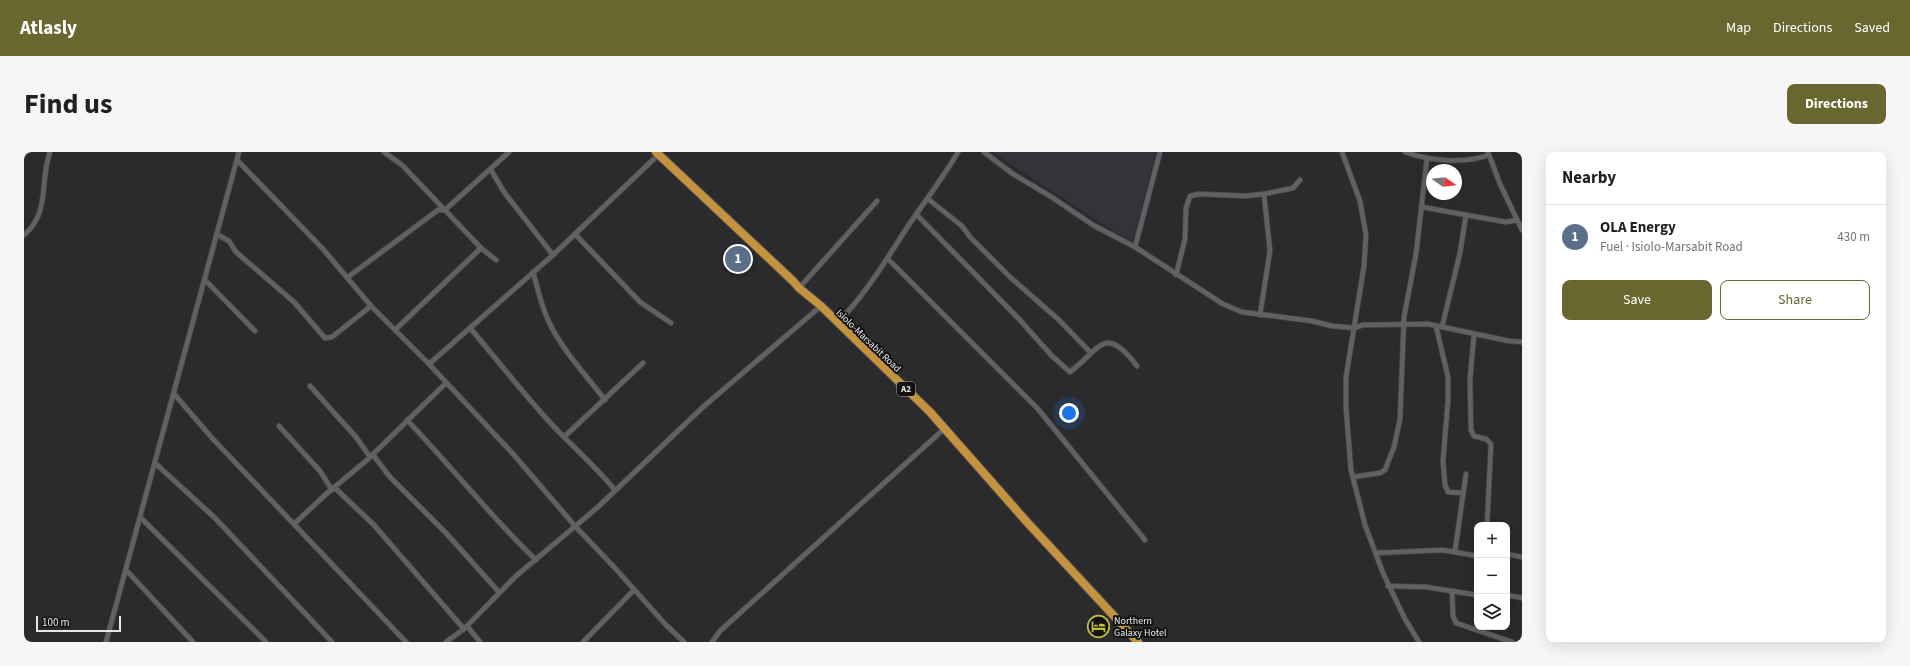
<!DOCTYPE html>
<meta charset="utf-8">
<style>
body{margin:0;font-family:"Source Sans 3",sans-serif;background:#f6f6f6;color:#202124}
.controls{position:absolute;right:12px;bottom:12px;display:grid;overflow:hidden;border-radius:8px;box-shadow:0 4px 16px #0002}
.controls button{width:36px;height:36px;display:grid;place-items:center;padding:0;border:0;border-bottom:1px solid #e0e0e0;background:#fff;color:#202124;font:20px sans-serif}
.compass{position:absolute;left:1402px;top:12px;width:36px;height:36px;border-radius:50%;background:#fff;box-shadow:0 4px 16px #0002;rotate:104deg}
.scale{position:absolute;left:12px;bottom:10px;width:85px;box-sizing:border-box;padding-left:4px;border:2px solid #e7e6e8;border-top:0;font-size:11px;line-height:14px;white-space:nowrap;color:#e7e6e8;-webkit-text-stroke:3px #141314;paint-order:stroke}
.you{position:absolute;left:1045px;top:261px;width:14px;height:14px;margin:-10px;border:3px solid #fff;border-radius:50%;background:#1a73e8;box-shadow:0 0 0 6px #1a73e833}
.badge{display:grid;place-items:center;width:26px;height:26px;border-radius:50%;background:#696730;color:#fff;font-size:13px;font-weight:700}
.pin{position:absolute;translate:-50% -50%;border:2px solid #fff;box-shadow:0 1px 4px #0006}
.list{margin:0;padding:0;list-style:none}
h2{display:flex;justify-content:space-between;align-items:center;height:52px;margin:0;padding:0 16px;font-size:17px}
h2 small{font-size:13px;font-weight:400;color:#757577}
.list li{display:grid;grid-template-columns:26px 1fr auto;gap:12px;align-items:center;box-sizing:border-box;height:64px;padding:0 16px;border-top:1px solid #e0e0e0}
.list b{display:block;font-size:15px;white-space:nowrap}
.list p{margin:0;font-size:13px;white-space:nowrap;color:#757577}
.list em{font-size:13px;font-style:normal;color:#757577}
.actions{display:flex;gap:8px;padding:12px 16px}
.actions a{flex:1;padding:9px 0;border:1px solid #696730;border-radius:8px;text-align:center;font-size:14px;color:#696730}
.actions .main{background:#696730;color:#fff}
.icon{flex:none;width:22px;height:22px;fill:none;stroke:currentColor;stroke-width:2;stroke-linecap:round;stroke-linejoin:round}
.map{position:relative;flex:none;width:1498px;height:490px;overflow:hidden;border-radius:8px}
header{display:flex;align-items:center;gap:24px;box-sizing:border-box;height:56px;padding:0 20px;background:#696730;color:#fff}
header strong{font-size:19px}
nav{display:flex;gap:22px;margin-inline-start:auto;font-size:14px}
.intro{display:flex;align-items:center;justify-content:space-between;box-sizing:border-box;height:96px;padding:0 24px}
h1{margin:0;font-size:28px}
.button{padding:10px 18px;border-radius:8px;background:#696730;color:#fff;font-size:14px;font-weight:700}
main{display:flex;gap:24px;padding:0 24px}
aside{flex:1;background:#fff;border-radius:8px;box-shadow:0 4px 16px #0002}
.map>svg:first-child{display:block}
.built{fill:#35323a}
.lines{fill:none;stroke-linecap:round;stroke-linejoin:round}
.minor-casing{stroke:#474648;stroke-width:6}
.trunk-casing{stroke:#474648;stroke-width:10}
.minor{stroke:#616063;stroke-width:4.5}
.trunk{stroke:#c5933f;stroke-width:8}
.labels{text-anchor:middle;stroke-width:4;stroke-linejoin:round;paint-order:stroke}
.shield{fill:#141314;stroke:#a8a7a8;stroke-width:1}
.shield-label{font-size:9px;font-weight:bold;fill:#e7e6e8}
.street-label{font-size:10px;fill:#e7e6e8;stroke:#141314}
.poi-label{font-size:10px;fill:#e7e6e8;stroke:#141314;text-anchor:start}
</style>
<header>
<strong>Atlasly</strong>
<nav><a>Map</a><a>Directions</a><a>Saved</a></nav>
</header>
<div class="intro"><h1>Find us</h1><a class="button">Directions</a></div>
<main>
<div class="map">
<svg width="1498" height="490" viewBox="0 0 1498 490">
<rect width="100%" height="100%" fill="#2b2a2d"/>
<polygon class="built" points="968,0 1132,0 1109,89 1099,85"/>
<g class="lines">
<defs>
<g id="minor">
<polyline points="360,0 378,13 457,96 472,108"/>
<polyline points="960,0 989,22 1026,44 1069,73 1111,95 1199,152 1218,160 1288,169 1308,174 1330,176 1339,173 1404,172 1485,189 1498,190"/>
<polyline points="1318,0 1336,49 1342,83 1340,114 1322,225 1322,256 1327,318 1341,373 1359,421 1381,467 1395,490"/>
<path d="M1381 0C1405 9 1440 12 1465 3"/>
<polyline points="1464,0 1476,32 1498,78"/>
<polyline points="213,8 299,97 347,154 405,212 490,303 551,374 590,415 642,473 660,490"/>
<polyline points="467,18 480,40 529,103"/>
<polyline points="904,47 938,74 946,85 986,125 1035,168 1066,200"/>
<polyline points="1398,55 1442,63 1436,101 1418,175"/>
<path d="M892 62 995 167 1028 204 1046 220C1077 196 1081 172 1113 214"/>
<polyline points="1442,63 1482,70 1493,68"/>
<polyline points="551,82 616,150 647,171"/>
<path d="M0 83C27 60 15 30 26 0"/>
<polyline points="194,83 205,89 212,100 270,150 301,186 308,185 347,154"/>
<polyline points="1111,95 1136,0"/>
<polyline points="864,107 1014,257 1121,388"/>
<path d="M509 120C514 137 517 154 525 170 538 198 562 223 581 248"/>
<polyline points="1152,123 1161,87 1162,56 1166,44 1175,42 1222,44 1240,42 1269,36 1276,28"/>
<polyline points="324,125 414,58 421,58 485,0"/>
<polyline points="182,129 231,179"/>
<polyline points="775,136 853,49"/>
<polyline points="1236,163 1246,99 1240,42"/>
<path d="M814 170C842 142 862 108 884 74 901 49 919 26 934 0"/>
<polyline points="1412,174 1424,225 1424,248 1419,309 1421,333 1424,340 1439,341"/>
<path d="M446 176C477 212 506 251 540 285 558 303 575 319 591 338"/>
<polyline points="371,178 457,96"/>
<polyline points="1450,182 1446,228 1447,278 1450,284 1462,287 1467,292 1463,373"/>
<polyline points="405,212 529,103 635,2"/>
<polyline points="286,234 332,285 346,305"/>
<polyline points="151,243 188,286 382,490"/>
<path d="M383 268C427 314 466 364 512 408"/>
<polyline points="255,274 296,319 308,338"/>
<polyline points="540,285 619,211"/>
<polyline points="349,303 366,325 422,381 475,440"/>
<polyline points="131,311 191,366 308,490"/>
<polyline points="1329,325 1356,321 1361,318 1370,295 1376,267 1380,165 1392,102 1403,6"/>
<polyline points="311,336 350,373 440,477"/>
<polyline points="117,366 242,490"/>
<polyline points="270,372 301,343 343,308 422,231"/>
<polyline points="1431,399 1442,322"/>
<polyline points="1352,401 1419,398 1453,404"/>
<polyline points="1483,402 1498,405"/>
<polyline points="102,418 169,490"/>
<polyline points="1364,434 1402,435 1453,443"/>
<polyline points="1428,439 1429,464 1432,471 1488,490"/>
<polyline points="1483,443 1498,446"/>
<polyline points="443,474 456,490"/>
<polyline points="82,490 215,0"/>
<polyline points="422,490 440,477 492,424 574,355 679,255 797,154"/>
<polyline points="559,490 610,438"/>
<polyline points="688,490 696,479 920,277"/>
</g>
<polyline id="trunk" points="632,0 769,129 775,136 797,154 906,260 1002,369 1114,490"/>
</defs>
<use href="#minor" class="minor-casing"/>
<use href="#trunk" class="trunk-casing"/>
<use href="#minor" class="minor"/>
<use href="#trunk" class="trunk"/>
</g>
<defs>
<symbol id="hotel-ring" viewBox="-11 -11 22 22"><circle r="9.5" fill="#141314" stroke="#c3bd3e" stroke-width="1.5"/><path d="M-6-4.5h1.5V1H6V5H4.5V3h-9V5H-6ZM-4 0a1.8 1.8 0 1 1 3.6 0ZM.5 0V-2.5h3Q6-2.5 6 0Z" fill="#c3bd3e"/></symbol>
</defs>
<g fill-rule="evenodd">
<use href="#hotel-ring" x="1062" y="462" width="25" height="25"/>
</g>
<g class="labels">
<rect class="shield" x="873" y="230" width="18" height="14" rx="3"/>
<g class="shield-label">
<text x="882" y="240">A2</text>
</g>
<g class="street-label">
<text transform="translate(845 188) rotate(44)" y="4">Isiolo-Marsabit Road</text>
</g>
<g class="poi-label">
<text x="1090" y="472">Northern<tspan x="1090" dy="12">Galaxy Hotel</tspan></text>
</g>
</g>
</svg>
<div class="controls">
<button>+</button>
<button>−</button>
<button><svg class="icon" aria-label="layers" viewBox="0 0 24 24"><path d="M12 4l9 5-9 5-9-5zM3 14l9 5 9-5"/></svg></button>
</div>
<svg class="compass" viewBox="-18 -18 36 36"><path d="M0-13l5 13h-10z" fill="#e53935"/><path d="M0 13l5-13h-10z" fill="#757577"/></svg>
<div class="scale">100 m</div>
<div class="you"></div>
<div class="pin badge" style="left:714px;top:107px;background:#5c6f8a">1</div>
</div>
<aside>
<h2>Nearby<small></small></h2>
<ul class="list">
<li><span class="badge" style="background:#5c6f8a">1</span><div><b>OLA Energy</b><p>Fuel · Isiolo-Marsabit Road</p></div><em>430 m</em></li>
</ul>
<div class="actions"><a class="main">Save</a><a>Share</a></div>
</aside>
</main>
